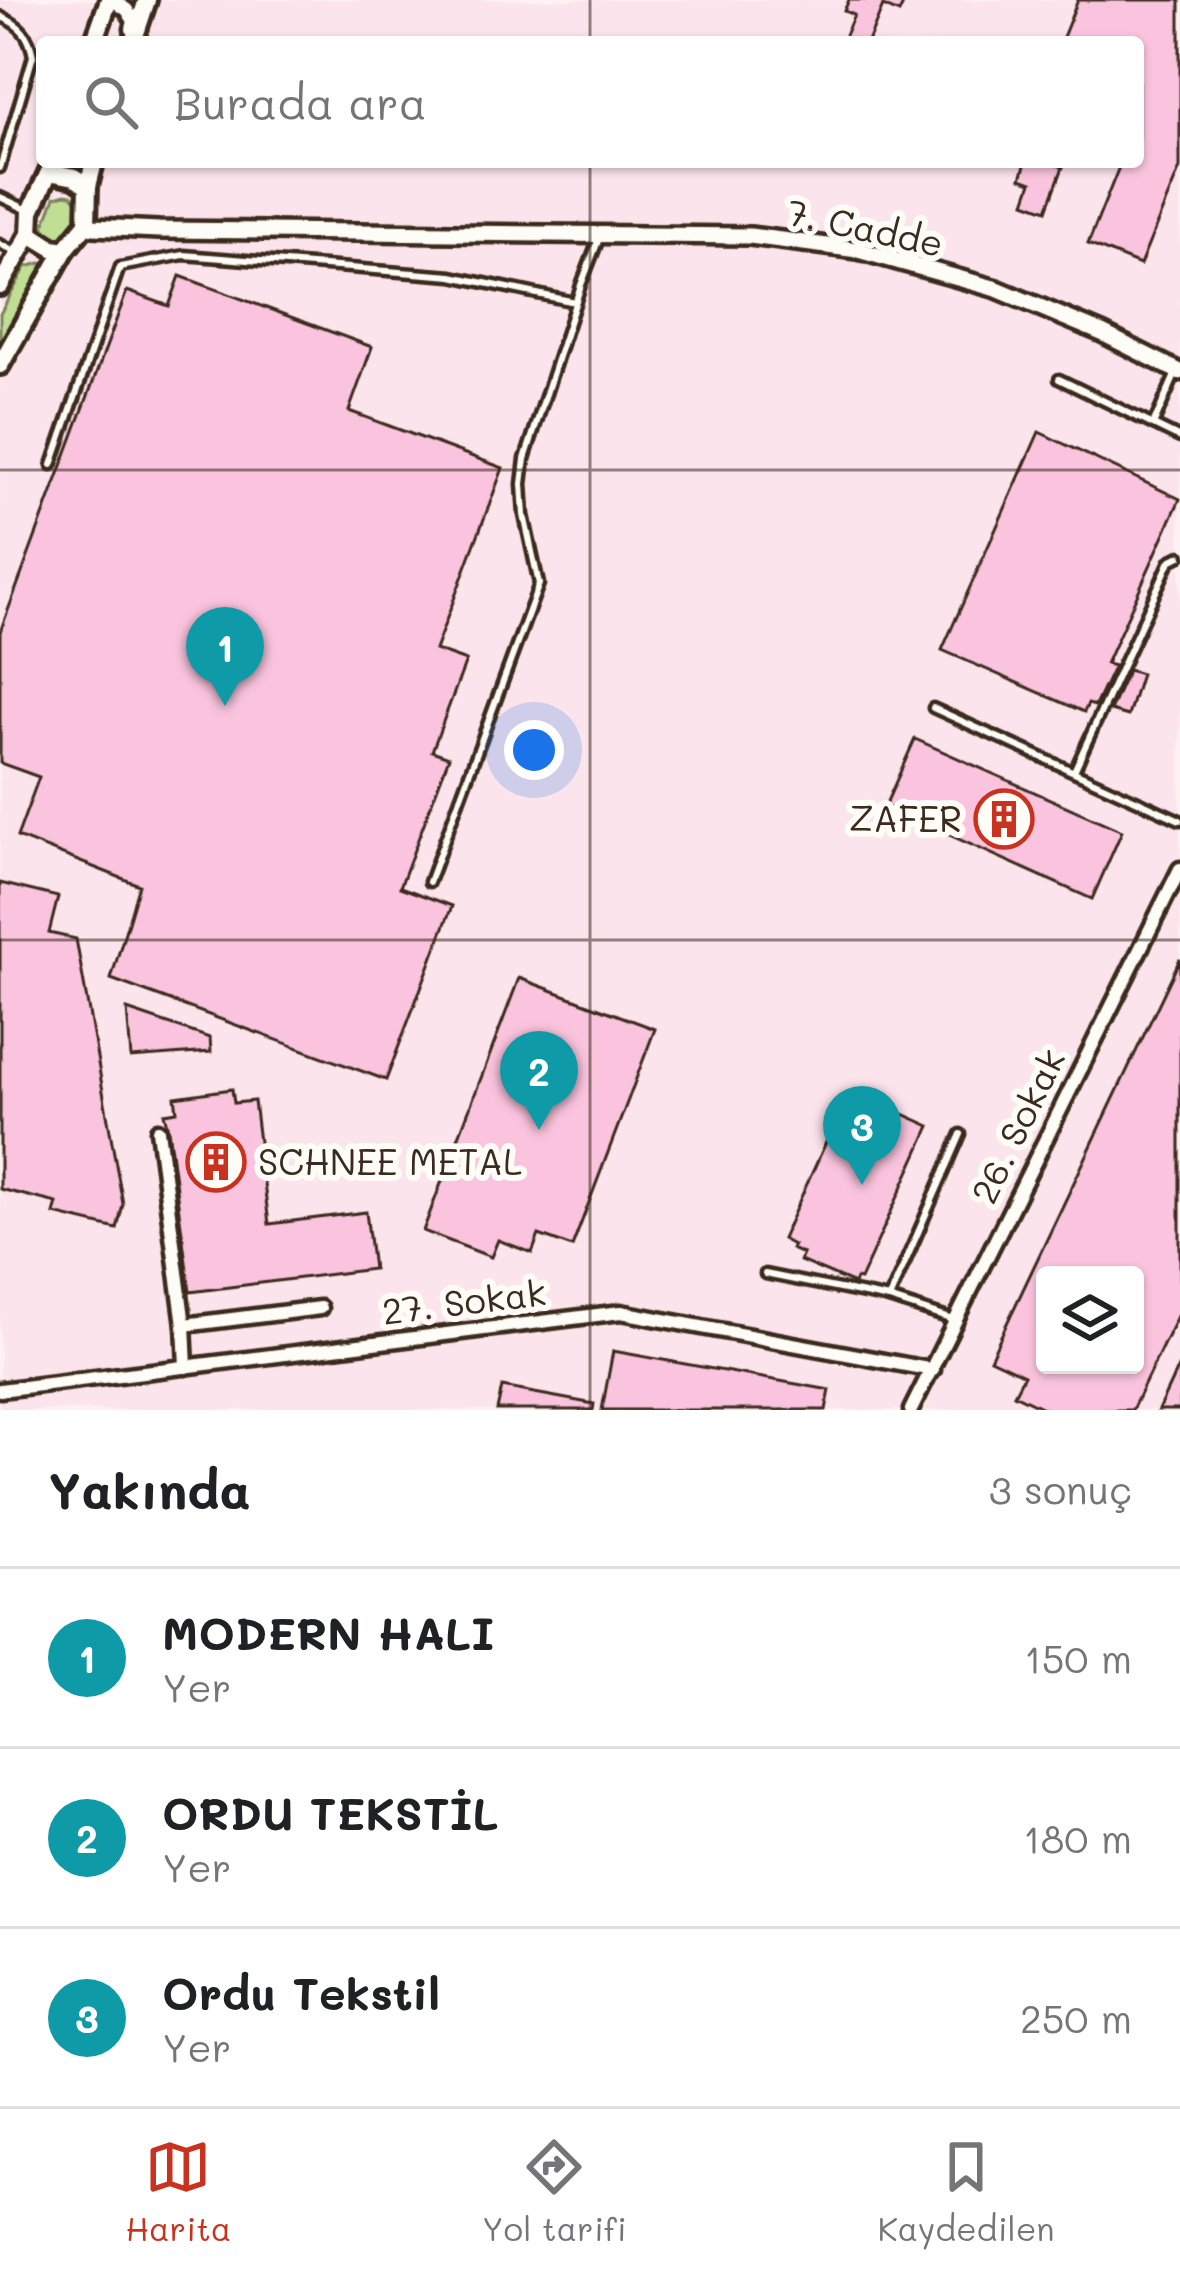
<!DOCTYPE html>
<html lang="tr">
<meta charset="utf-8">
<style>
body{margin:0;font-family:Mali,sans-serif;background:#f2f2f2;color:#202124}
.controls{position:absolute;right:36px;bottom:36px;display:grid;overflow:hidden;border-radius:12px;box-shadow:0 3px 9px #0004}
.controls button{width:108px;height:108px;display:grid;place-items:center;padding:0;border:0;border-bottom:3px solid #e0e0e0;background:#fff;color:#202124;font:60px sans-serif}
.you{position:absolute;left:534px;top:750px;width:42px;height:42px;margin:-30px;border:9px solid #fff;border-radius:50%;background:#1a73e8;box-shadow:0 0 0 18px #1a73e833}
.badge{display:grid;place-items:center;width:78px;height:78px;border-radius:50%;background:#c8321e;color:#fff;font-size:39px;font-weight:700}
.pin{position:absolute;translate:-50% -99px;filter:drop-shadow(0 3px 6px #0008)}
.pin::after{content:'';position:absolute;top:63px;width:42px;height:36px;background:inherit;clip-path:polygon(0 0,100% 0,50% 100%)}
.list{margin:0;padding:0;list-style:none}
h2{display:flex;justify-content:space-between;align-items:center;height:156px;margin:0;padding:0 48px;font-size:51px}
h2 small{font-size:39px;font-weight:400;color:#757577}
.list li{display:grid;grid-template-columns:78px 1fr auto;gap:36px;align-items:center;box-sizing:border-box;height:180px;padding:0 48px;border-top:3px solid #e0e0e0}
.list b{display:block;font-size:45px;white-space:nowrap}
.list p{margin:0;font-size:39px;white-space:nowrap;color:#757577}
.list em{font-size:39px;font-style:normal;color:#757577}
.icon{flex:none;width:66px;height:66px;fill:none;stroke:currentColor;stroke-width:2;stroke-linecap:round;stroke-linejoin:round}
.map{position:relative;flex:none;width:1180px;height:1410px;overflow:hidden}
.search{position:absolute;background:#fff;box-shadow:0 3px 9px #0004;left:36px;right:36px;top:36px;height:132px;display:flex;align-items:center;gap:30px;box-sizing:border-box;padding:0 42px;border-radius:12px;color:#757577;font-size:45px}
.sheet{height:696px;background:#fff}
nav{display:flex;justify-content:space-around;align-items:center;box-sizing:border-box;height:168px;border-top:3px solid #e0e0e0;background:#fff;font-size:33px;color:#757577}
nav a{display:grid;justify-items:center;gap:6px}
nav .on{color:#c8321e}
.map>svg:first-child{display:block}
.built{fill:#fce4ec;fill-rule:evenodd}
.green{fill:#c1de95;stroke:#7e845a;stroke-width:3}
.building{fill:#fbc4de;stroke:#3b2a1e;stroke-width:3;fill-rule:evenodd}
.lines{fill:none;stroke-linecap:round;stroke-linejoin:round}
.service-casing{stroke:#3b2a1e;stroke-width:15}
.minor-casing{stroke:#3b2a1e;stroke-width:21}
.tertiary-casing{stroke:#3b2a1e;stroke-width:24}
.secondary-casing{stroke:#3b2a1e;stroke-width:26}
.service{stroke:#fdfcf7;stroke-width:6}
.minor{stroke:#fdfcf7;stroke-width:12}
.tertiary{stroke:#fdfcf7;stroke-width:15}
.secondary{stroke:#fdfcf7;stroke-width:16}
.grid{fill:none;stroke:#3b2a1e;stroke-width:3;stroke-opacity:0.55}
.labels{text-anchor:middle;stroke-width:12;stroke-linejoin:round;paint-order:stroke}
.street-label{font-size:36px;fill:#3b2a1e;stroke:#fdfcf7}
.poi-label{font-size:36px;fill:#3b2a1e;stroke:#fdfcf7;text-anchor:end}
</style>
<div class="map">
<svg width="1180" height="1410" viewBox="0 0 1180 1410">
<rect width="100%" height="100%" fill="#fdf1f2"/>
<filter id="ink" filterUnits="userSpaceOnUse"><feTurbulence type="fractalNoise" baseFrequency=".00833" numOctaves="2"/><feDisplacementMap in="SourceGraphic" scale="24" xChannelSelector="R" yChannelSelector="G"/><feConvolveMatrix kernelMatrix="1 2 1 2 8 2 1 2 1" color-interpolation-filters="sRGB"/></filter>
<g filter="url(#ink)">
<path class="built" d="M0 0H1180V1410H0ZM42 42H1138V162H42ZM1045 1275H1135V1365H1045Z"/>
<g class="green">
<polygon points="65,194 72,195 81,207 73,234 56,241 47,237 44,226 55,197"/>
<polygon points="41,263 48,268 0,352 0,314 26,267"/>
</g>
<g class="building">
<polygon points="849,0 905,0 899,13 883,6 868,42 842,42 854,15 844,11"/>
<polygon points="1078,0 1180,0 1180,168 1140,265 1088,244 1121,162 1138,162 1138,42 1061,42"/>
<polygon points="1026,162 1050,162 1063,167 1047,210 1025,202 1032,182 1021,178"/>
<polygon points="180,276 372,347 349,411 503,468 435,650 466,661 432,751 449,757 400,887 452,906 386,1080 111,979 139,885 17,837 39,777 0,763 0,632 127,291 169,306"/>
<polygon points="1039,432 1180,499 1106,664 1114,666 1095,706 1088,704 1084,712 942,650"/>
<polygon points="1128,670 1141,674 1128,716 1110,711"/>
<polygon points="915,739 1122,831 1092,899 885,806"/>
<polygon points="0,883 58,897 49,933 76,939 123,1204 117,1229 54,1214 57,1203 0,1189"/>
<path d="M1180 959V1310L1132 1410H1047L1014 1394 1024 1375 990 1359ZM1045 1275H1135V1365H1045Z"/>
<polygon points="519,978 655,1029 572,1247 539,1235 532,1253 498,1240 491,1257 423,1231"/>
<polygon points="127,1010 210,1038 211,1052 131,1058"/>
<polygon points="232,1089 234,1103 254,1101 269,1224 366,1212 373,1269 190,1292 168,1129 164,1113 177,1111 175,1097"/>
<polygon points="861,1095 930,1126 860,1280 856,1279 854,1284 800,1261 803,1254 791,1249 793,1245 782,1239 847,1096 859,1102"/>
<polygon points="613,1351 830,1390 826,1410 602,1410"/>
<polygon points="1180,1363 1180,1410 1158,1410"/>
<polygon points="502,1387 594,1404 593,1410 497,1410"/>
</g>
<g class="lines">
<defs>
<g id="service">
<path d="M0 16C20 25 29 34 33 56L0 168"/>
<polyline points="0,197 28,210"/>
<polyline points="0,244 18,254"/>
<polyline points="1059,379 1180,438"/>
<polyline points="1153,425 1176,373"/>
<polyline points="52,465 120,267 184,255 452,276 575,302"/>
<polyline points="933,708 1180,820"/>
<polyline points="1074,771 1170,561 1180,556"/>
<polyline points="429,882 539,584 524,515 522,484 525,459 581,285 600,236"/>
<polyline points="765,1274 889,1299 961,1134"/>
<polyline points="889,1299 954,1320"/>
</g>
<g id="minor">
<polyline points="113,0 127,10 134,21 132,29"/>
<polyline points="158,1130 184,1325 186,1367"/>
<polyline points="184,1325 320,1308"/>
<polyline points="0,1390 621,1312 933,1370"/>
<polyline points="911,1410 1180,869"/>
</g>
<polyline id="tertiary" points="87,223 93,227 159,230 750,236 858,250 997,289 1102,333 1180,372"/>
<g id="secondary">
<polyline points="94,42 109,0"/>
<polyline points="133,42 147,0"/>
<polygon points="49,172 75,177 88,186 87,223 65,250 53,248 30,234 31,211"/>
<polyline points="88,186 94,162"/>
<polyline points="0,286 30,234"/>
<polyline points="0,365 65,250"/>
</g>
</defs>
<use href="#service" class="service-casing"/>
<use href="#minor" class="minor-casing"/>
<use href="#tertiary" class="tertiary-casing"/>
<use href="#secondary" class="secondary-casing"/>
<use href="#service" class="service"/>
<use href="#minor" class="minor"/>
<use href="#tertiary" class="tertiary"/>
<use href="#secondary" class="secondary"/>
</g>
</g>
<path class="grid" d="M590 0V42M590 162V1410M0 470H1180M0 940H1180"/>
<defs>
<symbol id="building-ring" viewBox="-11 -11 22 22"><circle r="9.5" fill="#fdfcf7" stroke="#c8321e" stroke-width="1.5"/><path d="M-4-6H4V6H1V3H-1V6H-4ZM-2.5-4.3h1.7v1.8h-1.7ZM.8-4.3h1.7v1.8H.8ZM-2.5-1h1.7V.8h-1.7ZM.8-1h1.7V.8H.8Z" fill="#c8321e"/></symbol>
</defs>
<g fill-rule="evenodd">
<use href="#building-ring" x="971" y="786" width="66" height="66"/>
<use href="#building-ring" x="183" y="1129" width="66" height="66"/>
</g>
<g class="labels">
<g class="street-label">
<text transform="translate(865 228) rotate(12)" y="13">7. Cadde</text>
<text transform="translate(1018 1126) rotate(-64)" y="13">26. Sokak</text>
<text transform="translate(464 1302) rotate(-7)" y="13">27. Sokak</text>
</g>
<g class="poi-label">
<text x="962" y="832">ZAFER</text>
<text x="258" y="1175" text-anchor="start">SCHNEE METAL</text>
</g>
</g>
</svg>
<div class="controls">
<button><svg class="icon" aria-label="layers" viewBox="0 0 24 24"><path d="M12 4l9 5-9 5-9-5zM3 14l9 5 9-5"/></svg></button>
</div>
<div class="you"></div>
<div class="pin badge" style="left:225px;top:706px;background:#0f9aa8">1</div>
<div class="pin badge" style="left:539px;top:1130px;background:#0f9aa8">2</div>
<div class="pin badge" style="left:862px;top:1185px;background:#0f9aa8">3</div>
<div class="search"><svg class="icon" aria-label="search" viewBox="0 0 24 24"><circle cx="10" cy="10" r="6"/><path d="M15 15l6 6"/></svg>Burada ara</div>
</div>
<section class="sheet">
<h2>Yakında<small>3 sonuç</small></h2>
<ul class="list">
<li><span class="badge" style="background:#0f9aa8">1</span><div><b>MODERN HALI</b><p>Yer</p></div><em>150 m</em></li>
<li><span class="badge" style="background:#0f9aa8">2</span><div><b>ORDU TEKSTİL</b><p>Yer</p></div><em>180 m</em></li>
<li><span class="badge" style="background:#0f9aa8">3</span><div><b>Ordu Tekstil</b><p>Yer</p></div><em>250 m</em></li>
</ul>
</section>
<nav>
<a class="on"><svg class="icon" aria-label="map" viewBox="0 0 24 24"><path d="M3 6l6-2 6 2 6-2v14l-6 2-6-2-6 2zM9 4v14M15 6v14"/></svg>Harita</a>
<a><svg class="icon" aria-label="directions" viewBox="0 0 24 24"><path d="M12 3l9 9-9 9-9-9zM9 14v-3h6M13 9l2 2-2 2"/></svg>Yol tarifi</a>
<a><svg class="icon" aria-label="saved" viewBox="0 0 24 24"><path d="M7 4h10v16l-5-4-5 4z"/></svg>Kaydedilen</a>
</nav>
